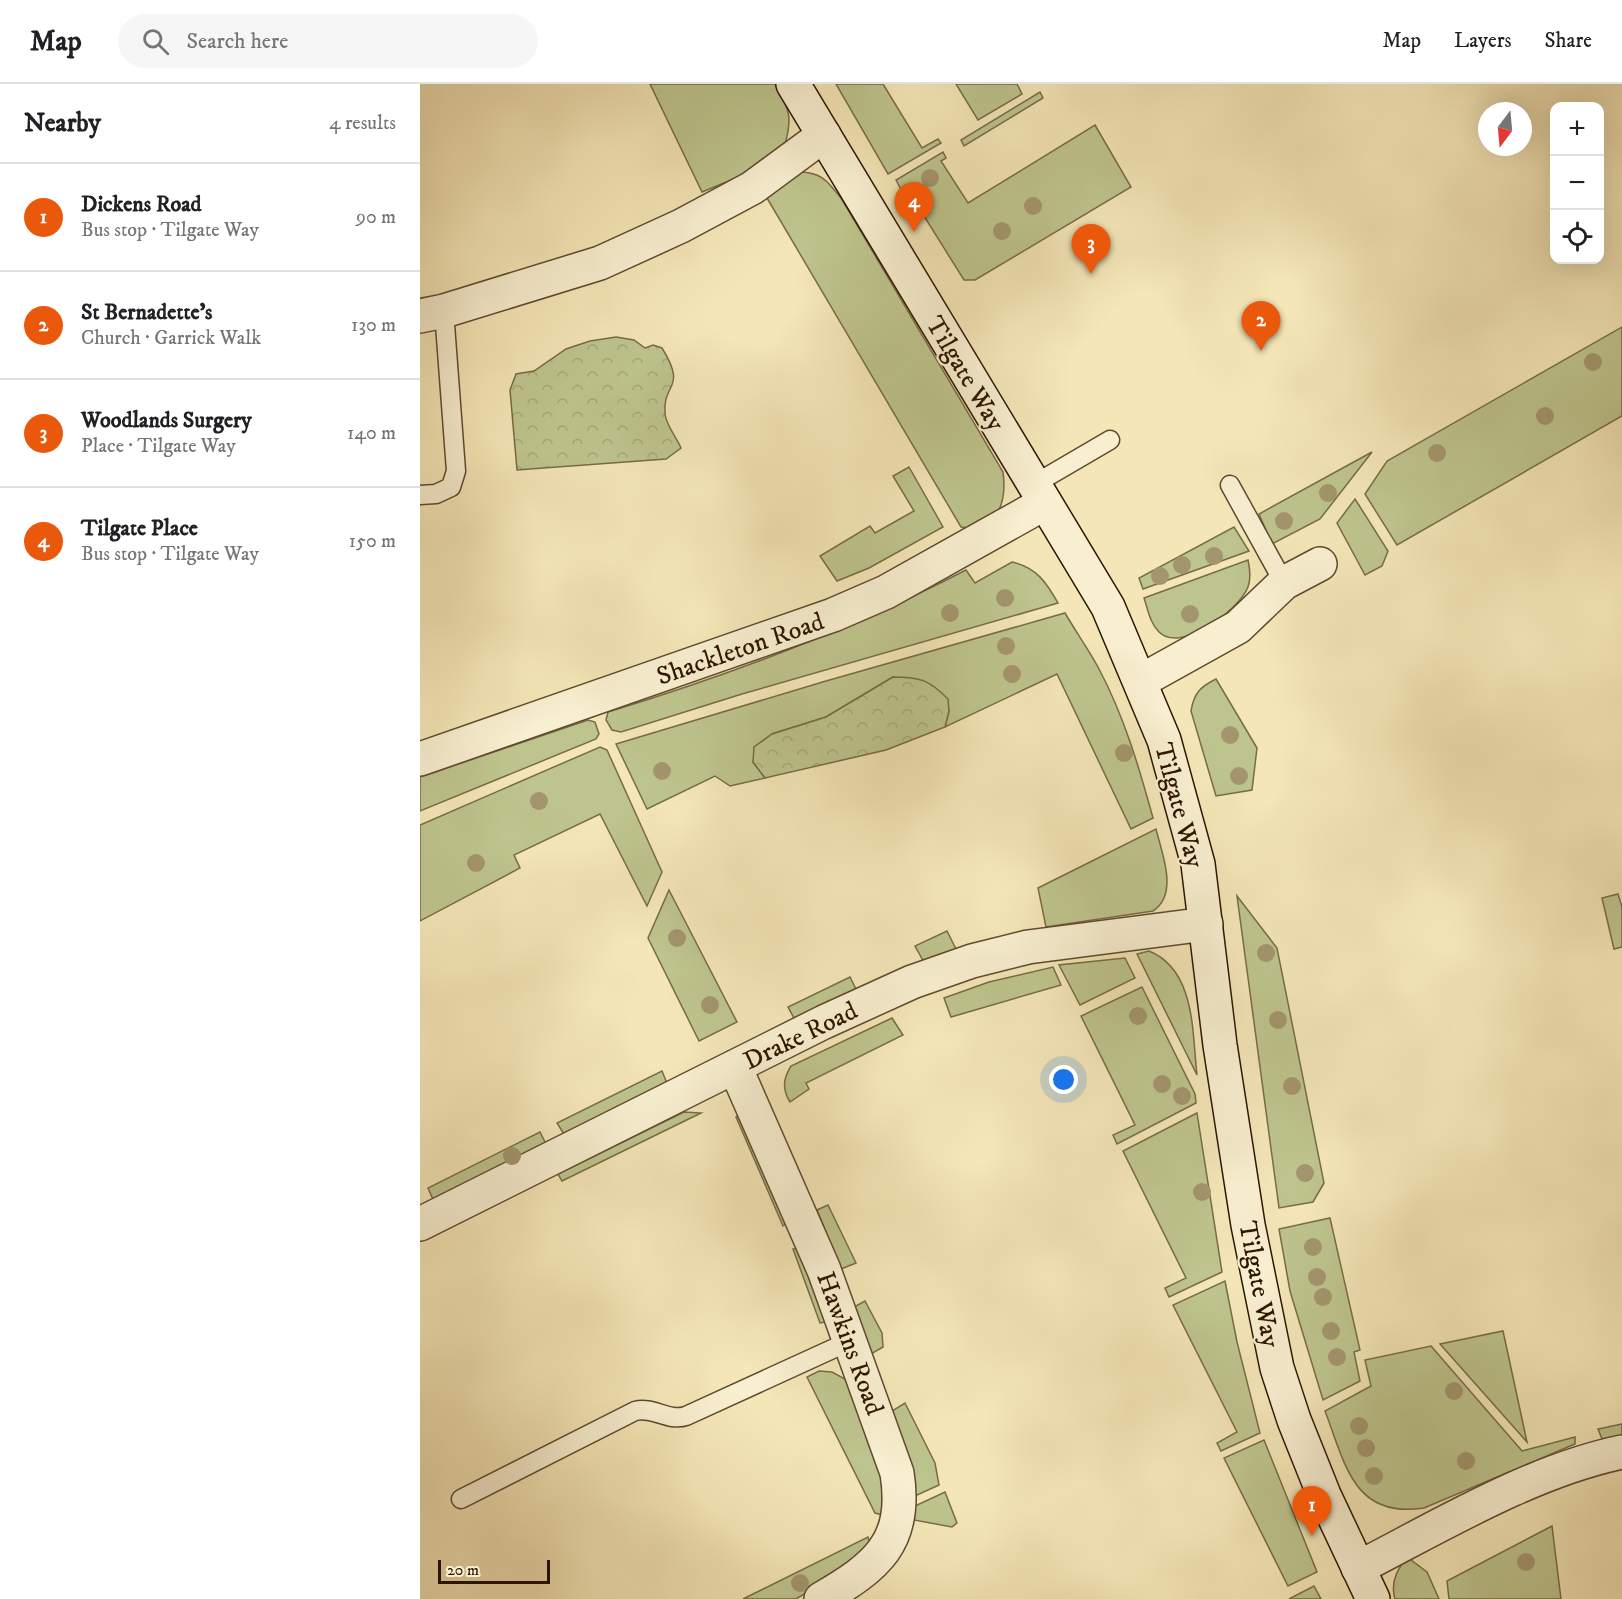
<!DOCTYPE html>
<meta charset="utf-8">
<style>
body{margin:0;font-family:"IM FELL DW Pica",serif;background:#f6f6f6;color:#202124}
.controls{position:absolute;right:18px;top:18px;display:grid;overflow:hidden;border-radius:12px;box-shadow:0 6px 24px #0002}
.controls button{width:54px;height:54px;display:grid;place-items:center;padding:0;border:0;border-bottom:2px solid #e0e0e0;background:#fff;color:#202124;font:30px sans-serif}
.compass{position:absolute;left:1058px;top:18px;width:54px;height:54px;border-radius:50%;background:#fff;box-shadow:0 6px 24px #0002;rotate:196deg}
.scale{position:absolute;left:18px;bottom:15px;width:112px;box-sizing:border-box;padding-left:6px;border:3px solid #2e1500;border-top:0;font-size:16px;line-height:21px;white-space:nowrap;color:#2e1500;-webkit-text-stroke:4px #f8efd0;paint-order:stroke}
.you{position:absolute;left:644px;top:996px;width:21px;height:21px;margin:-15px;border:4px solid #fff;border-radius:50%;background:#1a73e8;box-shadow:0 0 0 9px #1a73e833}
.badge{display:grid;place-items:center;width:39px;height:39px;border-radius:50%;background:#ea580c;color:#fff;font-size:20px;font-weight:700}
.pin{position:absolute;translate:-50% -50px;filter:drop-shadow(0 2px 3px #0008)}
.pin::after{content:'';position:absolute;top:32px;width:21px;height:18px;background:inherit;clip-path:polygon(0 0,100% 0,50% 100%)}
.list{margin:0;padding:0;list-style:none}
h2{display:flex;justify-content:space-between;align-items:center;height:78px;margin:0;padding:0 24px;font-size:26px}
h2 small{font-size:20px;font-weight:400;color:#757577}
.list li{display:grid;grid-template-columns:39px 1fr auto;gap:18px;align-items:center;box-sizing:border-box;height:108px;padding:0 24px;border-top:2px solid #e0e0e0}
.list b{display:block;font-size:22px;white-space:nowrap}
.list p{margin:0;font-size:20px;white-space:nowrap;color:#757577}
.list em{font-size:20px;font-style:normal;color:#757577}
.icon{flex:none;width:33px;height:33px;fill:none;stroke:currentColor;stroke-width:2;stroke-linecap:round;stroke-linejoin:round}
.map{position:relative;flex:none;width:1202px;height:1515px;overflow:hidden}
header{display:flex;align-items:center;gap:36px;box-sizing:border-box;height:84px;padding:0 30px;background:#fff;border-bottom:2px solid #e0e0e0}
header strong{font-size:28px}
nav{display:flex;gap:33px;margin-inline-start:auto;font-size:21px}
.search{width:420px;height:54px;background:#f6f6f6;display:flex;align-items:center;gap:15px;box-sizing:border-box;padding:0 21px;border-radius:33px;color:#757577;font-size:22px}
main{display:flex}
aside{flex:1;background:#fff}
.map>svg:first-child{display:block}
.grass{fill:#bec48d;stroke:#766c46;stroke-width:1.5}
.forest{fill:url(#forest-crowns);stroke:#766c46;stroke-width:1.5}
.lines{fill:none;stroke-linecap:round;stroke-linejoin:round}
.lane-casing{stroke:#60492e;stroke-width:21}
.street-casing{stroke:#60492e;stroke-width:36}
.secondary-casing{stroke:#2e1500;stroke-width:36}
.lane{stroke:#f8efd0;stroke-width:18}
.street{stroke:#f8efd0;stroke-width:33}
.secondary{stroke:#f8efd0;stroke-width:33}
.tree{fill:#a3956d}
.labels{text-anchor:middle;stroke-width:4.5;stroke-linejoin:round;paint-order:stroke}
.street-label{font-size:26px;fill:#2e1500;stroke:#f8efd0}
</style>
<header>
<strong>Map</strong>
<div class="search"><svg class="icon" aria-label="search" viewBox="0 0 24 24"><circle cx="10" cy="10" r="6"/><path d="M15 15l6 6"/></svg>Search here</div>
<nav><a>Map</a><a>Layers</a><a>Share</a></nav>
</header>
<main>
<aside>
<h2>Nearby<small>4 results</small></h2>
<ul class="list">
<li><span class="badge">1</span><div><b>Dickens Road</b><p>Bus stop · Tilgate Way</p></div><em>90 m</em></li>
<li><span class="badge">2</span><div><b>St Bernadette's</b><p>Church · Garrick Walk</p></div><em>130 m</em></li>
<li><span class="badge">3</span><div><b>Woodlands Surgery</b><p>Place · Tilgate Way</p></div><em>140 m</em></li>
<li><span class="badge">4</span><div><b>Tilgate Place</b><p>Bus stop · Tilgate Way</p></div><em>150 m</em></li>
</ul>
</aside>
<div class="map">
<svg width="1202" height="1515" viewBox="0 0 1202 1515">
<defs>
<pattern id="forest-crowns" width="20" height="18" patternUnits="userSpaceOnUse" patternTransform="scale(1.5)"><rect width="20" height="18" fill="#bec48d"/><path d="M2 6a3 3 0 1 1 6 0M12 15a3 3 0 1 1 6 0" fill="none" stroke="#a4a878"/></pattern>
</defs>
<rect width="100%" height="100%" fill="#f4e6b7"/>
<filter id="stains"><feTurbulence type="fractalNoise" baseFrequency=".00333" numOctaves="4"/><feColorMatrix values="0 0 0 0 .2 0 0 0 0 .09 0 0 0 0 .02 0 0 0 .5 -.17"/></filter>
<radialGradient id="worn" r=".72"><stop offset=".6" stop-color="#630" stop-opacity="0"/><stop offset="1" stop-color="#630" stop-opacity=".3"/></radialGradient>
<g class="grass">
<path d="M230 0H355C370 26 373 34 364 64L321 92 282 108Z"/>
<polygon points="416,0 463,0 502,64 518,55 521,59 468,90"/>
<polygon points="536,0 597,0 602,10 558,36"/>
<polygon points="620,8 623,14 544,62 541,56"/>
<polygon points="675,41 711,103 555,196 544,196 499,124 485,113 476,96 523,68 526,74 521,77 548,119"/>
<path d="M380 88C403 89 407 97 421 114L583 388C587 417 578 449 541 443L347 114 365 96Z"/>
<polygon points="1202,243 1202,332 977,461 945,410 967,377"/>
<polygon points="952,368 900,435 852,460 839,430"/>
<polygon points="489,383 523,443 449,484 417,497 400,472 450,442 455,449 494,427 473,392"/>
<polygon points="935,415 968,467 962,482 945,491 917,439"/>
<polygon points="814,443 829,467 723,505 719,494"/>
<path d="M828 476C830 485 831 495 828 503 819 526 761 570 739 548 730 539 728 526 724 514Z"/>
<path d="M592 478C617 484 626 498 638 519L322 610 201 648 192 646 186 636 188 628C313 590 430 546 546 486L555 499Z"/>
<path d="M645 529C656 548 669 566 679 585 704 632 719 683 733 734L711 745 637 590 525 643 529 627 473 593 406 633 352 650 333 678 345 694 310 702 295 692 227 725 196 660 406 597Z"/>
<path d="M796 595 837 664 832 706 796 712 771 627C774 609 780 603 796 595Z"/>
<polygon points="168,636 175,638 179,650 176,655 0,727 0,693"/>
<polygon points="180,663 187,666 242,788 227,822 180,730 94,771 100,784 0,837 0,741"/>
<path d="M736 745C742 770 759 810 733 827L626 843 618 804Z"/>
<polygon points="249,806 317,938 279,957 228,854"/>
<polygon points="1198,810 1202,823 1202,863 1194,865 1182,814"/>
<polygon points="817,812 857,864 904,1099 893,1118 859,1124"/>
<polygon points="527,847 538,869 505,880 495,862"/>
<path d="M729 867C776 886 772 949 777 991L717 870Z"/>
<polygon points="705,874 715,894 660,921 639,881"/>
<polygon points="633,883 641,901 531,933 524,914 569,898"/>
<polygon points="430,893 438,909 375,936 368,923"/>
<polygon points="722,903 775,1010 776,1019 697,1060 693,1051 715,1041 661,932"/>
<path d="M472 934 483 951 386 999 389 1005 370 1018C362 1005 363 995 371 982Z"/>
<polygon points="242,987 248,1002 147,1055 137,1039"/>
<polygon points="264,1028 281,1029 142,1097 138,1090"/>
<polygon points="777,1029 802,1188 749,1213 745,1204 766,1194 703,1067"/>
<polygon points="320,1030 369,1138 363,1142 316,1033"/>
<polygon points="120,1048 128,1064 15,1120 8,1104"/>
<polygon points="408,1121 436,1179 421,1185 397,1126"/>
<polygon points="910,1134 940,1266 934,1268 940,1297 903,1316 870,1207 859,1145"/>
<polygon points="382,1163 406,1238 400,1239 373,1165"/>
<polygon points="805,1197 817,1258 840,1349 801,1367 797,1359 817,1348 753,1221"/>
<polygon points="445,1217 462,1249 463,1263 451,1270 434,1223"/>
<polygon points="1083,1247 1107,1358 1020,1260"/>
<path d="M1011 1262 1102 1367 1155 1353V1360L1004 1424C933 1435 925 1379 905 1327L951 1302 945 1276Z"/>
<polygon points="399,1287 412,1288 425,1295 434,1312 462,1394 463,1431 455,1429 387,1293"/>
<polygon points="485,1319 515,1379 519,1401 495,1412 483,1358 472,1327"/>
<polygon points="1202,1340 1202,1351 1182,1355 1178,1345"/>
<polygon points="844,1356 897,1488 868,1502 804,1374"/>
<polygon points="525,1408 537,1439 532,1443 494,1436 495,1422"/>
<polygon points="1132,1442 1141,1515 1029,1515 1027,1497"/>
<polygon points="448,1453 450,1460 421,1488 376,1515 323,1515"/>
<path d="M987 1473 1007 1488 1019 1515H975C970 1499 977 1485 987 1473Z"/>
<polygon points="894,1502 901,1515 869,1515"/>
</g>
<g class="forest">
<path d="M196 253 214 256 225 264 233 261 242 264C268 306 242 298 245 330 246 341 257 354 261 364L246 375 97 386 90 306 96 290 114 287 146 265 170 257Z"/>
<path d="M473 593C501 593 509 596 528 615L529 627 525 643 466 666 345 694 333 678 334 663 352 650 406 633Z"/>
</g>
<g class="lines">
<defs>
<g id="lane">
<polyline points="613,401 690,356"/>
<polyline points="810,401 864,499"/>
<polyline points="0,411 16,410 31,403 36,387 24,227"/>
<path d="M41 1415 215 1327C233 1322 248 1338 266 1332L430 1257"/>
</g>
<g id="street">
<polyline points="0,232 24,227 180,179 261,142 332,104 404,51"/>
<polyline points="721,597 818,543 864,499 900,480"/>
<polyline points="0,675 413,531 466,508 625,419"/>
<path d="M315 983 404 1186 477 1389C488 1459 456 1483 401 1515"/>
<polyline points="0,1140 404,938 492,898 552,877 608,863 786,840"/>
<path d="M938 1484C1020 1442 1111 1387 1202 1368"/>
</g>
<polyline id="secondary" points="373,0 688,523 744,656 778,780 800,961 828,1141 857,1284 874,1336 904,1411 953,1515"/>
</defs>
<use href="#lane" class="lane-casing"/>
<use href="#street" class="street-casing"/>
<use href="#secondary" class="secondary-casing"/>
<use href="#lane" class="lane"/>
<use href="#street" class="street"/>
<use href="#secondary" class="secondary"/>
</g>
<g class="tree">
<circle cx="510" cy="94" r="9"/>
<circle cx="613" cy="122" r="9"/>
<circle cx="582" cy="147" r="9"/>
<circle cx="1173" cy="278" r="9"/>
<circle cx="1125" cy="332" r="9"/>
<circle cx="1017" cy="369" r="9"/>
<circle cx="908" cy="409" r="9"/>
<circle cx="864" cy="437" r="9"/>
<circle cx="794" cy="472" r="9"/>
<circle cx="762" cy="481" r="9"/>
<circle cx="740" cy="492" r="9"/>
<circle cx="585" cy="514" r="9"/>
<circle cx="530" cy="529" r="9"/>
<circle cx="770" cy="530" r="9"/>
<circle cx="586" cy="562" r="9"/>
<circle cx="592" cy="590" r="9"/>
<circle cx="810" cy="651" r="9"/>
<circle cx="704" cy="669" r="9"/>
<circle cx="242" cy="687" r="9"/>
<circle cx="819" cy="692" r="9"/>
<circle cx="119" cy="717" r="9"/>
<circle cx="56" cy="779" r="9"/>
<circle cx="257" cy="854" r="9"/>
<circle cx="846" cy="869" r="9"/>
<circle cx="290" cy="921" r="9"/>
<circle cx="718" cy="932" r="9"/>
<circle cx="858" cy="936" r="9"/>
<circle cx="742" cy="1000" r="9"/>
<circle cx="872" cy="1002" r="9"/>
<circle cx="762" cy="1012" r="9"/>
<circle cx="92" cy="1072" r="9"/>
<circle cx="885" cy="1089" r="9"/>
<circle cx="782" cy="1108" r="9"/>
<circle cx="893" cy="1163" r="9"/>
<circle cx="897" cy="1193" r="9"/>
<circle cx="903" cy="1213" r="9"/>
<circle cx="911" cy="1247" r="9"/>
<circle cx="917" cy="1273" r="9"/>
<circle cx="1034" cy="1307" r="9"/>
<circle cx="939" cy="1342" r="9"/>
<circle cx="946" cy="1364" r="9"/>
<circle cx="1046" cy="1377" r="9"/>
<circle cx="954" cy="1392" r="9"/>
<circle cx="1106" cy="1478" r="9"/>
<circle cx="380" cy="1499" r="9"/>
</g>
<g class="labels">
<g class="street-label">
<text transform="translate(546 289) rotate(59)" y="9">Tilgate Way</text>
<text transform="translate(320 564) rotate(-19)" y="9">Shackleton Road</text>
<text transform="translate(760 721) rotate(75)" y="9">Tilgate Way</text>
<text transform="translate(380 951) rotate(-26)" y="9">Drake Road</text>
<text transform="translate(840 1200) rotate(79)" y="9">Tilgate Way</text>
<text transform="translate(431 1259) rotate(70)" y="9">Hawkins Road</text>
</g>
</g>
<rect width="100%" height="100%" filter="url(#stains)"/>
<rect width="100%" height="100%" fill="url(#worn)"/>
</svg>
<div class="controls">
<button>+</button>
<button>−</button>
<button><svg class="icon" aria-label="locate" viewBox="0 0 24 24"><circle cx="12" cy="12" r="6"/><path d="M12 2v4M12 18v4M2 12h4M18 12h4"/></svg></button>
</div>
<svg class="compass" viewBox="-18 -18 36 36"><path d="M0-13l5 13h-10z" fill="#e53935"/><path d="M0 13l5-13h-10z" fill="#757577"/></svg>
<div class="scale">20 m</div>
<div class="you"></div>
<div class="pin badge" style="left:892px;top:1452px">1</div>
<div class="pin badge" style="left:841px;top:267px">2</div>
<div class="pin badge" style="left:671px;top:190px">3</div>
<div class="pin badge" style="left:494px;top:148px">4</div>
</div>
</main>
